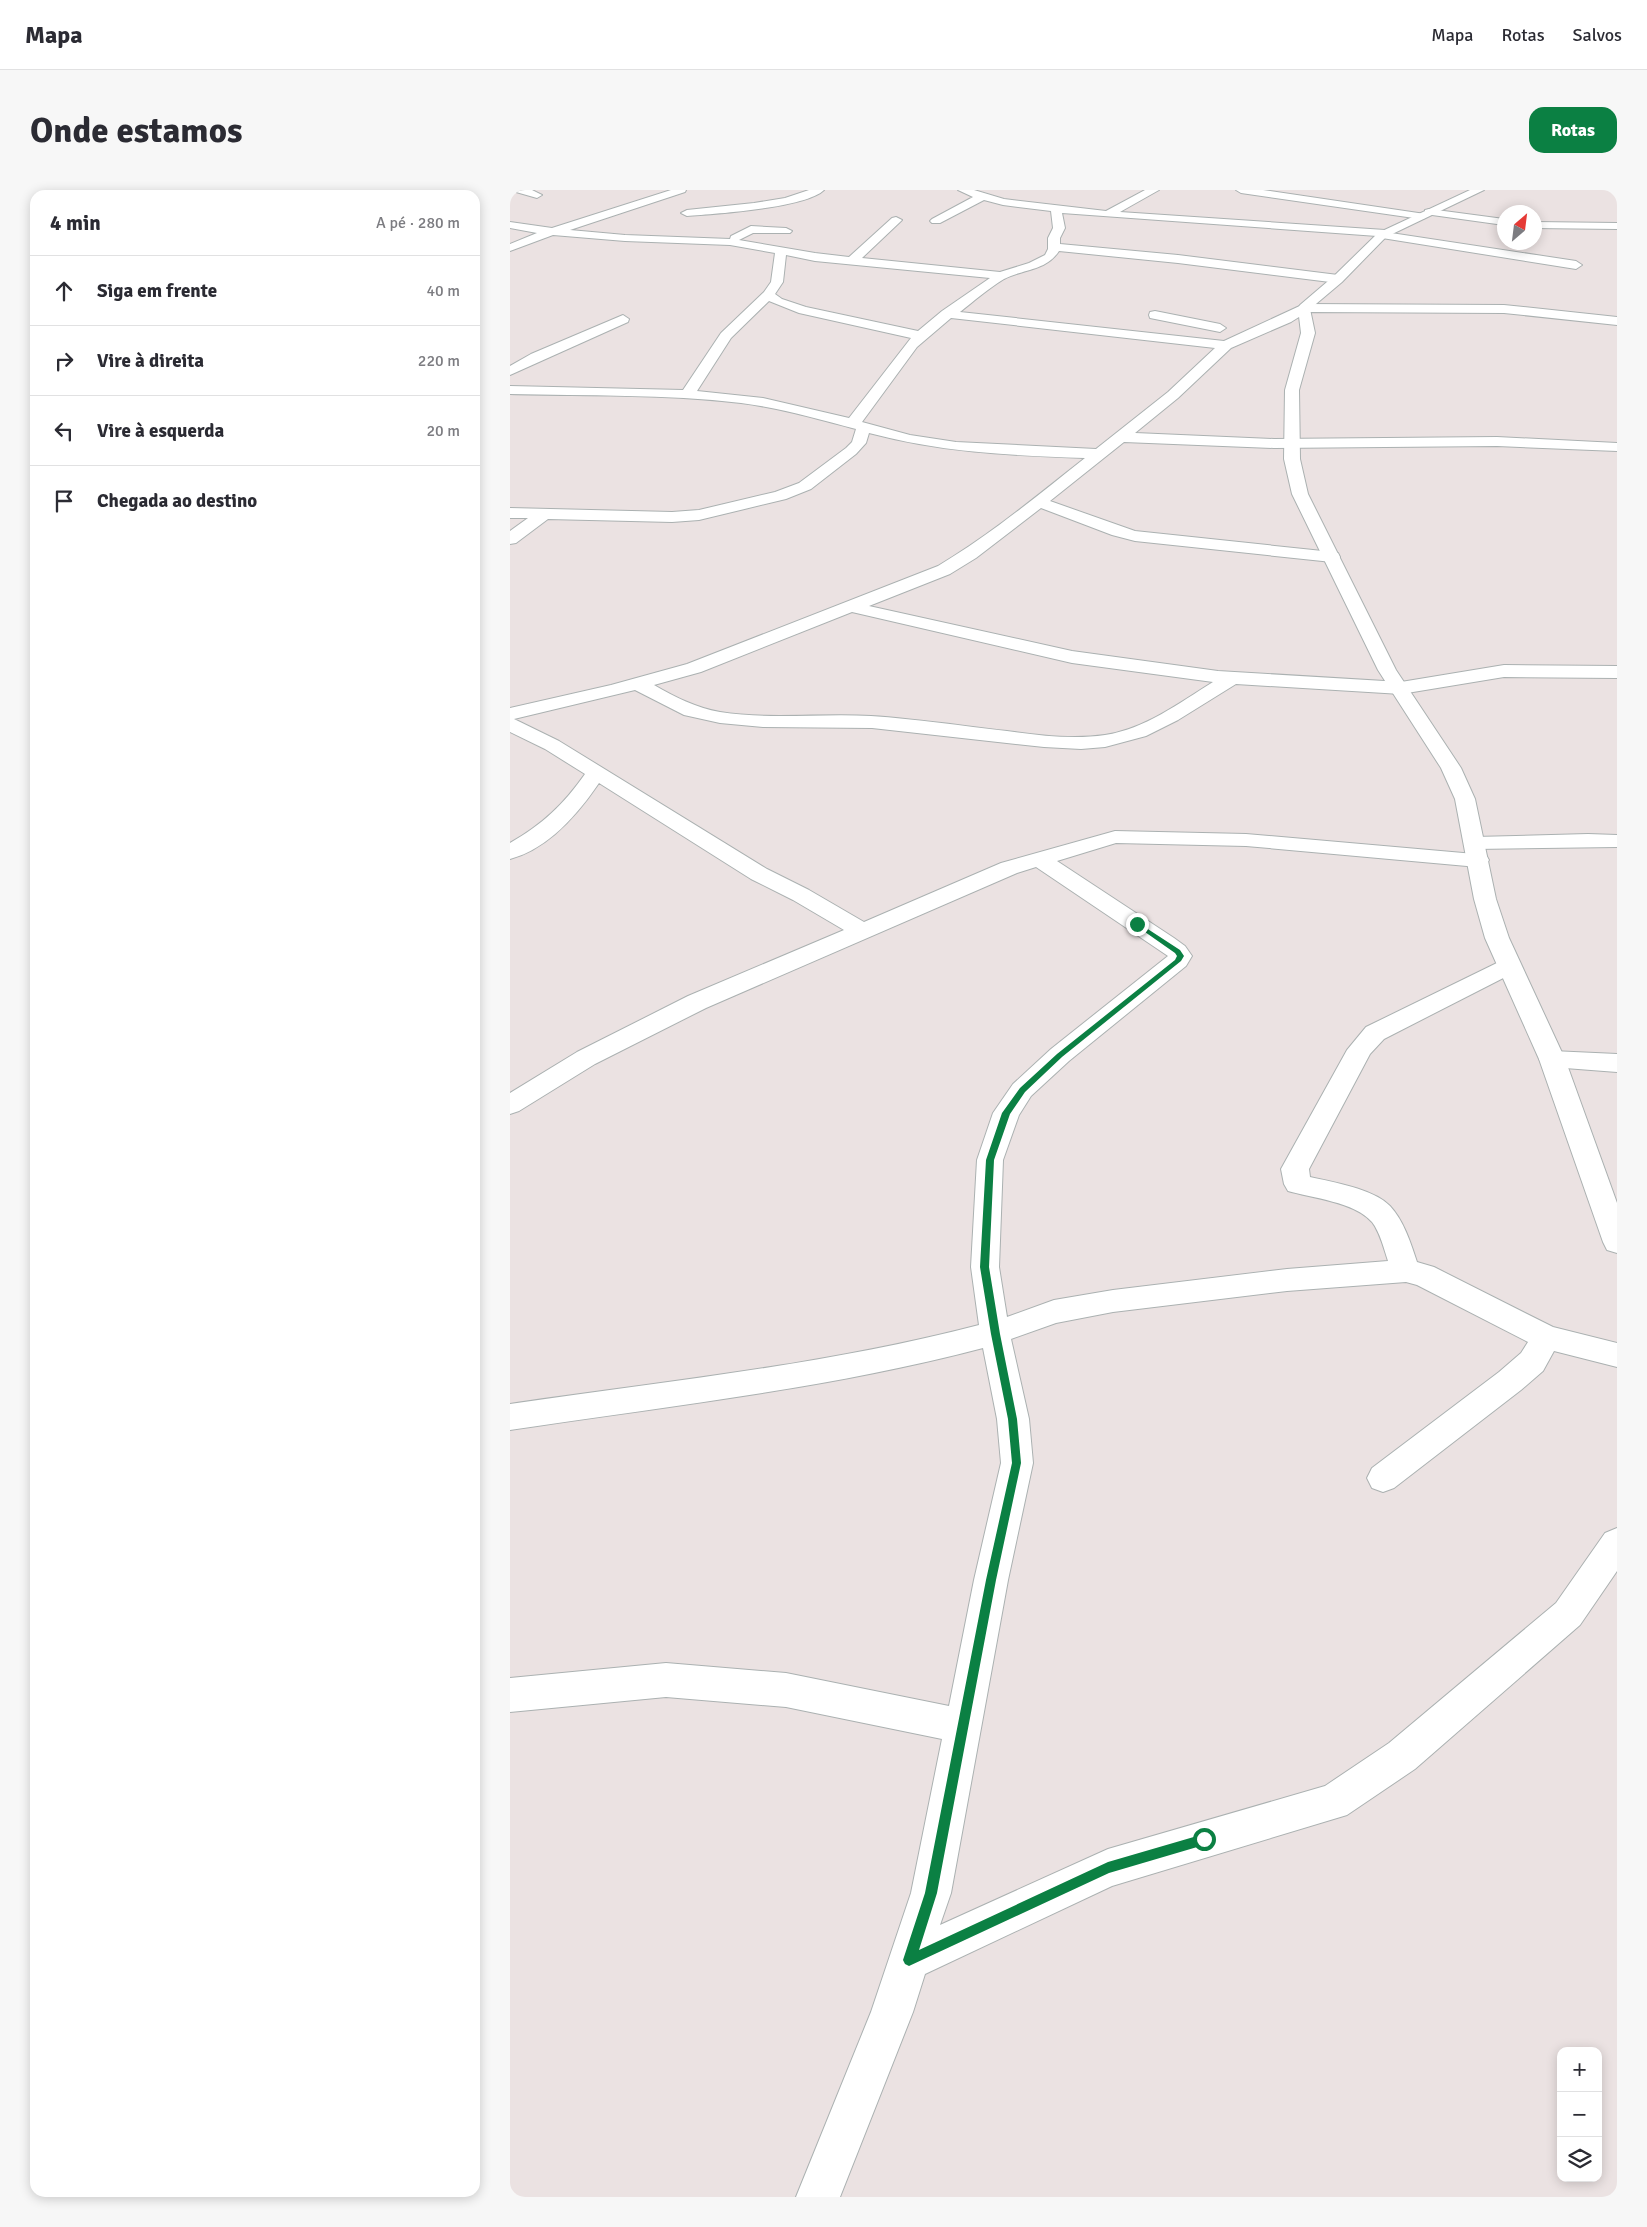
<!DOCTYPE html>
<html lang="pt">
<meta charset="utf-8">
<style>
body{margin:0;font-family:Signika,sans-serif;background:#f7f7f7;color:#2b2b33}
.controls{position:absolute;right:15px;bottom:15px;display:grid;overflow:hidden;border-radius:10px;box-shadow:0 2px 12px #0003}
.controls button{width:45px;height:45px;display:grid;place-items:center;padding:0;border:0;border-bottom:1px solid #e1e1e2;background:#fff;color:#2b2b33;font:25px sans-serif}
.compass{position:absolute;left:987px;top:15px;width:45px;height:45px;border-radius:50%;background:#fff;box-shadow:0 2px 12px #0003;rotate:28deg}
.stop{position:absolute;width:15px;height:15px;margin:-11px;border:4px solid #0b8043;border-radius:50%;background:#fff}
.stop.end{background:#0b8043;border-color:#fff;box-shadow:0 1px 5px #0008}
.list{margin:0;padding:0;list-style:none}
h2{display:flex;justify-content:space-between;align-items:center;height:65px;margin:0;padding:0 20px;font-size:21px}
h2 small{font-size:16px;font-weight:400;color:#7c7c81}
.list li{display:grid;grid-template-columns:32px 1fr auto;gap:15px;align-items:center;box-sizing:border-box;height:70px;padding:0 20px;border-top:1px solid #e1e1e2}
.list b{display:block;font-size:19px;white-space:nowrap}
.list em{font-size:16px;font-style:normal;color:#7c7c81}
.icon{flex:none;width:28px;height:28px;fill:none;stroke:currentColor;stroke-width:2;stroke-linecap:round;stroke-linejoin:round}
.map{position:relative;flex:none;width:1107px;height:2007px;overflow:hidden;border-radius:15px}
header{display:flex;align-items:center;gap:30px;box-sizing:border-box;height:70px;padding:0 25px;background:#fff;border-bottom:1px solid #e1e1e2}
header strong{font-size:24px}
nav{display:flex;gap:28px;margin-inline-start:auto;font-size:18px}
.intro{display:flex;align-items:center;justify-content:space-between;box-sizing:border-box;height:120px;padding:0 30px}
h1{margin:0;font-size:35px}
.button{padding:12px 22px;border-radius:15px;background:#0b8043;color:#fff;font-size:18px;font-weight:700}
main{display:flex;gap:30px;padding:0 30px}
aside{flex:1;background:#fff;border-radius:15px;box-shadow:0 2px 12px #0003}
.map>svg:first-child{display:block}
.lines{fill:none;stroke-linecap:round;stroke-linejoin:round}
.minor-casing{stroke:#abb1b1;stroke-width:2}
.tertiary-casing{stroke:#abb1b1;stroke-width:2}
.minor{fill:#fff;fill-rule:evenodd}
.tertiary{fill:#fff;fill-rule:evenodd}
.route{fill:#0b8043}
</style>
<header>
<strong>Mapa</strong>
<nav><a>Mapa</a><a>Rotas</a><a>Salvos</a></nav>
</header>
<div class="intro"><h1>Onde estamos</h1><a class="button">Rotas</a></div>
<main>
<aside>
<h2>4 min<small>A pé · 280 m</small></h2>
<ul class="list">
<li><svg class="icon" aria-label="ahead" viewBox="0 0 24 24"><path d="M12 20V5M6 11l6-6 6 6"/></svg><div><b>Siga em frente</b></div><em>40 m</em></li>
<li><svg class="icon" aria-label="right" viewBox="0 0 24 24"><path d="M7 20v-9h11M14 6l5 5-5 5"/></svg><div><b>Vire à direita</b></div><em>220 m</em></li>
<li><svg class="icon" aria-label="left" viewBox="0 0 24 24"><path d="M17 20v-9H6M10 6l-5 5 5 5"/></svg><div><b>Vire à esquerda</b></div><em>20 m</em></li>
<li><svg class="icon" aria-label="arrive" viewBox="0 0 24 24"><path d="M6 21V4h12l-3 4 3 4H6"/></svg><div><b>Chegada ao destino</b></div></li>
</ul>
</aside>
<div class="map">
<svg width="1107" height="2007" viewBox="0 0 1107 2007">
<rect width="100%" height="100%" fill="#ebe2e2"/>
<g class="lines">
<defs>
<g id="minor">
<polygon points="5,0 22,0 32,5 27,8 6,2"/>
<path d="M161 0H176L175 2 60 40 115 45 220 49 221 46 241 36 276 38 282 41 280 43H243L229 50 305 63 339 67 382 28 386 27 392 30 390 32 352 68 490 82 519 73 535 65 538 59V48L543 38 541 21 493 15 474 10 430 33H422L420 31 422 29 463 7 448 0H464L494 9 596 21 635 0H649L610 22 875 40 881 43 1066 71 1072 75 1066 79 872 48 867 46 552 23 555 38 550 48V54L668 65 828 85 834 89 828 93 668 73 549 61C536 81 513 79 494 89 479 98 464 111 450 122L714 151 794 114 994 115 1107 127V135L994 123 797 122 781 132 721 158 668 208 625 243 764 249 987 247 1107 253V261L987 256 764 258 614 252 540 311 625 341 822 362 828 363 830 367 828 371 822 372 625 351 602 345 531 318 466 368 440 384 359 416 562 461 708 481 891 492 994 475 1107 476V488L994 487 891 504 726 494 668 530 636 546 595 557 571 559 534 557 362 538 253 537 210 533 174 525 125 500 4 529 49 551 257 679 299 700 354 732 491 673 605 641 736 644 976 665 979 670 976 675 968 677 736 656 606 653 547 671 664 748 675 756 682 766 676 776 559 871 521 906 509 925 493 970 489 1077 497 1127 544 1110 603 1100 777 1079 878 1071C874 1059 870 1042 862 1032 845 1012 802 1008 778 1001L774 994 771 979 837 860 856 837 991 771 999 769 1007 771 1011 776 1007 781 874 849 860 864 799 979 800 987C823 992 864 999 880 1016 894 1031 901 1054 907 1072L924 1077 1043 1137 1107 1153V1177L1044 1161 1033 1181 1011 1200 884 1298 873 1302 862 1298 857 1288 862 1278 989 1182 1011 1163 1018 1152 907 1095 896 1092 777 1101 603 1122 546 1133 501 1149 519 1229 523 1273 498 1390 441 1703 430 1735 598 1659 815 1596 879 1553 1046 1413 1095 1343 1107 1338V1381L1070 1435 905 1579 837 1625 602 1696 415 1784 403 1822 330 2007H286L361 1822 401 1703 432 1549 276 1517 156 1507 0 1522V1488L156 1473 276 1483 439 1516 464 1390 491 1273 487 1229 473 1158C318 1199 158 1216 0 1240V1214C157 1191 316 1175 469 1135L461 1077 467 970 483 923 503 894 541 859 658 766 526 677 507 683 196 818 85 874 9 921 0 924V903L67 862 178 806 334 740 283 710 241 689 89 593C68 624 38 659 0 669V653C32 635 54 614 75 584L35 559 0 542V518L101 495 177 474 428 376C480 345 527 306 575 268 498 265 435 263 359 243L356 253 346 264 301 299 276 309 189 330 162 332 38 329 6 353 0 354V341L18 328H0V318L162 322 189 320 265 302 289 293 336 258 342 252 346 239C308 229 270 218 231 213 155 204 77 206 0 204V196L173 200 211 143 254 102 261 92 265 63 220 55 115 51 43 45 0 61V54L27 43 0 38V32L42 38ZM276 65 305 71 480 88 432 121 408 141 296 117 272 109 265 104 273 92ZM259 111 289 123 401 148 339 228 253 208 187 201 221 148ZM441 128 705 158 658 202 586 259 446 252 400 245 352 232 407 157ZM342 422 562 473 703 492C669 513 635 539 595 545 562 550 529 545 497 541 452 536 407 529 361 526 311 523 260 530 210 522 186 518 165 507 144 495L191 482Z"/>
<path d="M299 0H314C296 18 205 24 177 26L171 23 177 20 244 13 275 8Z"/>
<polygon points="726,0 753,0 915,24 915,20 919,19 994,29 994,35 915,24 915,28 911,29 731,3"/>
<polygon points="1024,32 1107,33 1107,39 1024,38"/>
<polygon points="645,121 710,134 716,138 710,142 640,128 639,125 640,122"/>
<polygon points="113,125 119,129 118,132 0,185 0,176 21,164"/>
<polygon points="1078,644 1107,645 1107,657 965,659 957,658 954,653 957,648 965,647"/>
<polygon points="1042,861 1107,864 1107,882 1042,877 1033,875 1029,869 1033,863"/>
</g>
<polygon id="tertiary" points="960,0 974,0 876,47 832,92 800,119 805,143 789,200 790,269 798,304 886,480 951,578 965,609 986,709 999,748 1055,869 1107,1013 1107,1063 1097,1060 1093,1052 1029,869 975,748 964,709 945,609 931,578 868,480 782,304 774,269 775,200 791,143 788,118 790,115 824,86 868,43"/>
</defs>
<use href="#minor" class="minor-casing"/>
<use href="#tertiary" class="tertiary-casing"/>
<use href="#minor" class="minor"/>
<use href="#tertiary" class="tertiary"/>
</g>
<polygon class="route" points="627,732 670,760 674,766 671,771 552,867 515,902 500,924 484,970 479,1077 490,1144 507,1229 511,1273 486,1390 427,1703 409,1760 598,1672 694,1644 698,1645 700,1649 698,1653 694,1655 599,1683 399,1776 395,1774 393,1770 415,1703 476,1390 502,1273 498,1229 481,1144 470,1077 476,970 492,923 510,898 547,864 665,770 667,766 665,763 625,735 624,734"/>
</svg>
<div class="controls">
<button>+</button>
<button>−</button>
<button><svg class="icon" aria-label="layers" viewBox="0 0 24 24"><path d="M12 4l9 5-9 5-9-5zM3 14l9 5 9-5"/></svg></button>
</div>
<svg class="compass" viewBox="-18 -18 36 36"><path d="M0-13l5 13h-10z" fill="#e53935"/><path d="M0 13l5-13h-10z" fill="#7c7c81"/></svg>
<div class="stop" style="left:694px;top:1649px"></div>
<div class="stop end" style="left:627px;top:734px"></div>
</div>
</main>
